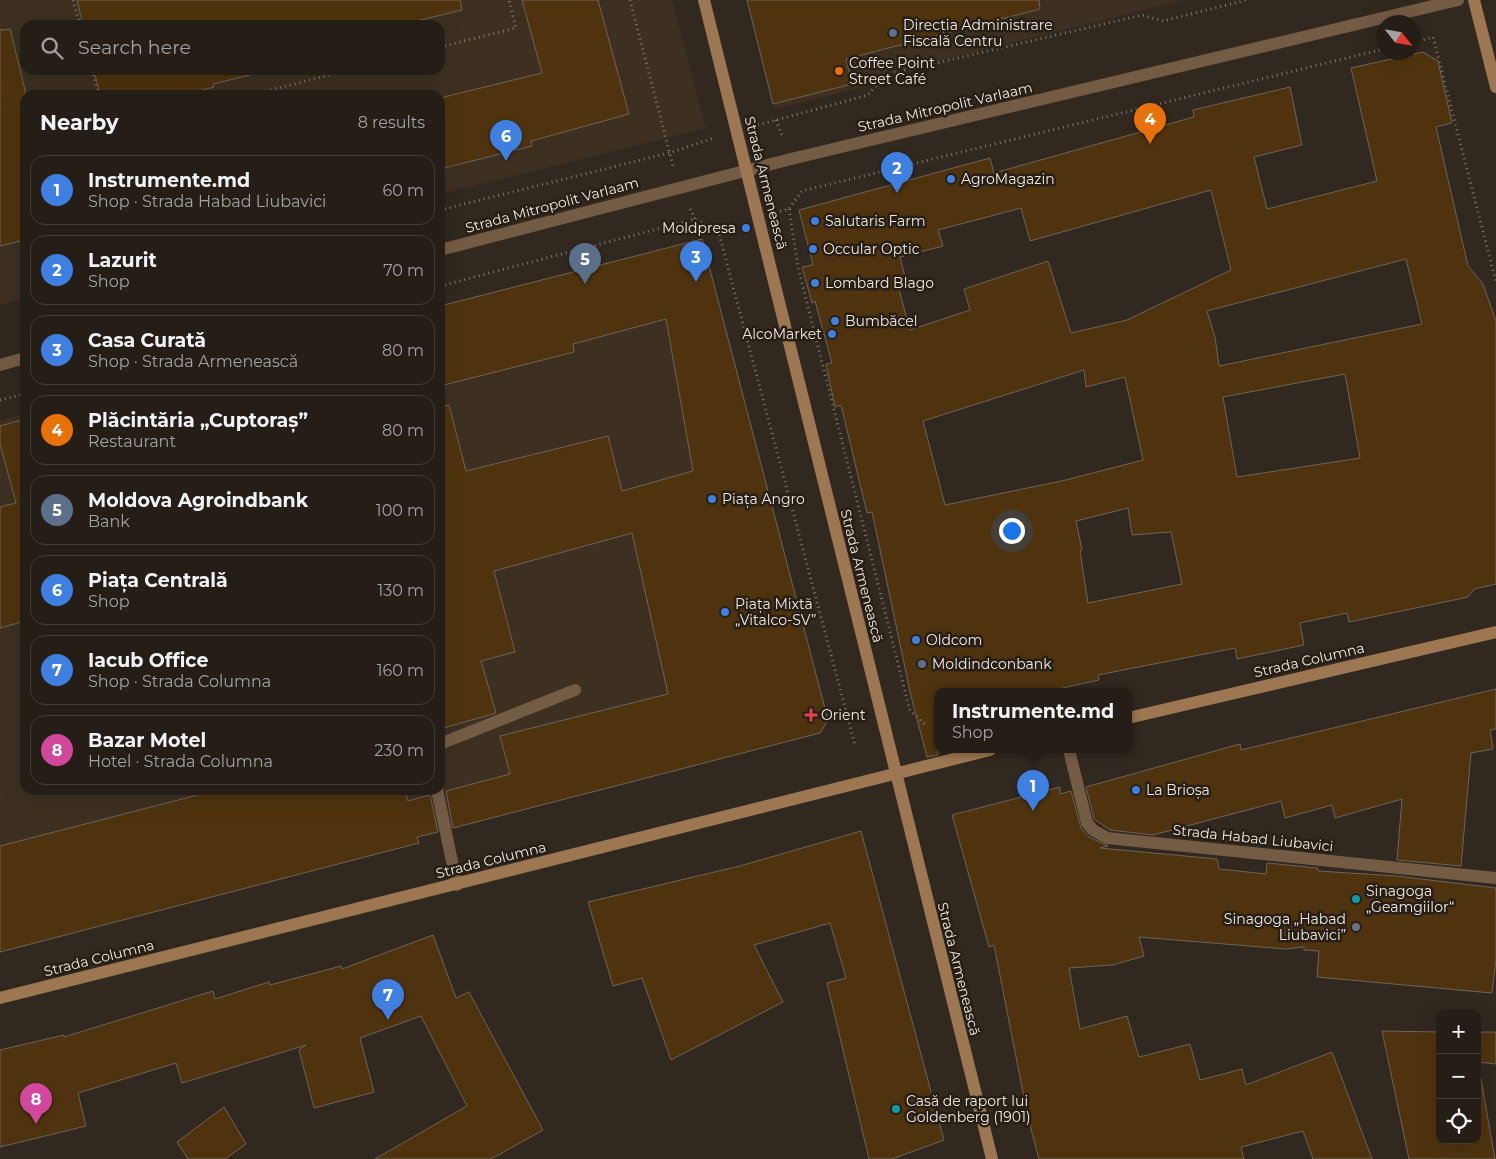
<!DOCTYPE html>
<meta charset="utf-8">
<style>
body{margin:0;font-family:Montserrat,sans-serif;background:#312b24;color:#f1f3f6}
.controls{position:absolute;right:15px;bottom:15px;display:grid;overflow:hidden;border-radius:10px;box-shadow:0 5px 20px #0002}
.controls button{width:45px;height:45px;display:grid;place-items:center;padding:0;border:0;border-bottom:1px solid #423c36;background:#251e17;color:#f1f3f6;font:25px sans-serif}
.compass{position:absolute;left:1376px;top:15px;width:45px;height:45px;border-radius:50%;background:#251e17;box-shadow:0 5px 20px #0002;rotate:121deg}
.you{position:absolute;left:1011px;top:530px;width:18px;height:18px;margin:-12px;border:4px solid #fff;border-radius:50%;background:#1a73e8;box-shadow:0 0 0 8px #1a73e833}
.badge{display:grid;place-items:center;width:32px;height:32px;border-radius:50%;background:#f59c90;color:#fff;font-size:16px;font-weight:700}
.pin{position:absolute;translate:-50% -41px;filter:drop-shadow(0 1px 2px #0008)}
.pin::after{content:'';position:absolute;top:26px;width:18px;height:15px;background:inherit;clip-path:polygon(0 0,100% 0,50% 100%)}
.popup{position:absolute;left:934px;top:688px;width:198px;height:65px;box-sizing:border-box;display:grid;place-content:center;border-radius:10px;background:#251e17;filter:drop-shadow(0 1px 4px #0005);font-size:16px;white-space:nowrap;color:#a3a2a1}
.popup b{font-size:19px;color:#f1f3f6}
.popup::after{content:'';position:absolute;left:50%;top:100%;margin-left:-10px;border:10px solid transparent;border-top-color:#251e17}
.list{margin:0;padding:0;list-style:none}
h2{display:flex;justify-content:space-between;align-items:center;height:65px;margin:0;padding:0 20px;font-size:21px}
h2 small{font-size:16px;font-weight:400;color:#a3a2a1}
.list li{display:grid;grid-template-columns:32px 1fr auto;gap:15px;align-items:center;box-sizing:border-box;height:70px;margin:0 10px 10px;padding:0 10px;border:1px solid #423c36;border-radius:15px}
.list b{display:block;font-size:19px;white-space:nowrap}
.list p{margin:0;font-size:16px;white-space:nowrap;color:#a3a2a1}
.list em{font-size:16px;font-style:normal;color:#a3a2a1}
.icon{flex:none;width:28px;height:28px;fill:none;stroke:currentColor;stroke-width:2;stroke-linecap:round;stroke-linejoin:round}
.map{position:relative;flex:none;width:1496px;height:1159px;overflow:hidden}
.search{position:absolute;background:#251e17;box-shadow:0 5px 20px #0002;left:20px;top:20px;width:425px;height:55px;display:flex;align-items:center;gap:12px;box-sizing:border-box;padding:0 18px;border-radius:15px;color:#a3a2a1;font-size:19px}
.panel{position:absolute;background:#251e17;box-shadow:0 5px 20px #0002;left:20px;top:90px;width:425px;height:705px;border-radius:15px}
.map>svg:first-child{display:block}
.built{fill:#3d3021;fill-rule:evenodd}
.building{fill:#4e330e;stroke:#6d6459;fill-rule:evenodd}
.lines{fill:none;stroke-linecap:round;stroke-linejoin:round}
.path{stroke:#7f776f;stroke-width:3;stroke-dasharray:1 4;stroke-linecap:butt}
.service{stroke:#745b44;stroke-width:12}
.minor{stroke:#745b44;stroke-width:12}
.secondary{stroke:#9d7751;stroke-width:12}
.service-dot{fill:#5c6f8a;stroke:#271f15;stroke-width:2}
.food-dot{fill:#e8710a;stroke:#271f15;stroke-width:2}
.shop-dot{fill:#3f7fe0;stroke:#271f15;stroke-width:2}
.health-dot{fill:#e0444e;stroke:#271f15;stroke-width:2}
.culture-dot{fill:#0f9aa8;stroke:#271f15;stroke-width:2}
.worship-dot{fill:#6b7280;stroke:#271f15;stroke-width:2}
.labels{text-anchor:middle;stroke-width:5;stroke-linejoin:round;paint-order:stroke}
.poi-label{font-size:14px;fill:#eee8e2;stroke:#271f15;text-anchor:start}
.street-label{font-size:14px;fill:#eee8e2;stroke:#271f15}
</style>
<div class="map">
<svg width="1496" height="1159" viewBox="0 0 1496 1159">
<rect width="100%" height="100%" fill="#31281f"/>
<g class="built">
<path d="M0 0H672L706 128 440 194V95H25V299L0 305ZM25 25H440V70H25Z"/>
<polygon points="747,0 1184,0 895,72 874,84 775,109"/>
<polygon points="702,239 828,720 820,733 0,946 0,420 25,414 25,790 440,790 440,306"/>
</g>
<g class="building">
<polygon points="77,0 460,0 462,10 400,25 83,25"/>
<polygon points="522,0 598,0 629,114 531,141 532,146 440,169 440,98 542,73"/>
<polygon points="747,0 1039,0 1040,9 846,59 852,84 773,104"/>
<polygon points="10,29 25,90 25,240 0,246 0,30"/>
<path d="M1423 52 1438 61 1452 123 1436 127 1468 266 1483 284 1496 321V584L1474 589 1468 597 1349 622 1347 613 1300 623 1304 645 1237 659 1235 648 1098 675 1099 680 1044 692H938V755L927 757 911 696 872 512 867 513 841 405 835 407 826 364 832 363 815 301 812 303 802 267 813 265 799 210 990 158 994 173 1194 117 1193 110 1290 87 1302 145 1254 157 1267 209 1377 181 1351 68ZM1211 190 1231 270 1127 320 1071 333 1048 261 964 289 970 310 910 330 896 279 905 277 900 257 943 246 938 230 1021 208 1030 241ZM1406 259 1422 324 1219 366 1215 337 1207 311ZM1084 370 1086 387 1125 377 1143 460 1066 480 945 505 923 421ZM1345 374 1360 458 1237 477 1223 397ZM1128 508 1132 535 1171 532 1182 584 1088 603 1080 551 1082 550 1076 521Z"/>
<polygon points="94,70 271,70 213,84 214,87 183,95 100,95"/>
<polygon points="702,239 828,720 820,733 453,828 446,791 510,774 500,736 668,694 632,533 494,571 515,652 481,661 496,713 440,729 440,407 449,405 466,471 608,436 622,491 693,471 666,319 573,344 574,352 440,386 440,306"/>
<polygon points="25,419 25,621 0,628 0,507 16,503 0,444 0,426"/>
<polygon points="1496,689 1496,729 1490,730 1493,749 1471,753 1461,866 1397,860 1402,799 1335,818 1332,805 1285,818 1281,801 1153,835 1110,830 1094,819 1086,787 1240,744 1241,750"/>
<polygon points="1060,787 1060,794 1071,791 1081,828 1089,837 1108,846 1100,848 1217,859 1219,869 1266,874 1267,863 1318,868 1318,871 1396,876 1496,888 1496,960 1492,993 1317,977 1319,951 1304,950 1304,947 1286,949 1139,937 1144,956 1113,965 1069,968 1080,1029 1127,1016 1139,1057 1190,1044 1200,1080 1242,1069 1246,1085 1332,1052 1372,1159 1313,1159 1303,1131 1241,1147 1244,1159 1039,1159 1028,1118 994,945 989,947 952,815"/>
<polygon points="217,790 405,790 408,801 430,795 438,832 417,837 419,843 0,952 0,846"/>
<polygon points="861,831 944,1140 892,1159 869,1159 827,983 846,978 830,923 754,945 783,1002 671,1060 642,978 613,986 588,902 740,866"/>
<polygon points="433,935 456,998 469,992 543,1130 491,1159 375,1159 467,1106 421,1016 360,1038 374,1092 314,1108 299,1050 306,1045 182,1083 176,1063 78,1093 86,1126 0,1147 0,1050 64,1035 64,1037 213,991 215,999 269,982 270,985 341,966 342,969"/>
<polygon points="1382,1031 1440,1032 1440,1140 1477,1140 1477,1032 1496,1032 1496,1064 1478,1062 1495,1159 1409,1159"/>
<polygon points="224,1107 246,1144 225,1159 188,1159 177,1142"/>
</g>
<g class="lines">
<g class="path">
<polyline points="73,0 80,25"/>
<polyline points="630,0 673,166"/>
<polyline points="1414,42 1433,37 1496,282"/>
<polyline points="440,47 516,28 509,0"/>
<polyline points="92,70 99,95"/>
<polyline points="251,95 349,70"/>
<polyline points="776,120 783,138"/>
<polyline points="758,125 868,95 885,75 1142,15 1163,21 1247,0"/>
<polyline points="690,209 695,219"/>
<polyline points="789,209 798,267 910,711 927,726"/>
<polyline points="440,210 669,153 714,138"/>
<polyline points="780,211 789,209 802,191 1384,49"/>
<polyline points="718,230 855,745"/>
<polyline points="440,286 695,219 718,230 735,224"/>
<polyline points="0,400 25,394"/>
</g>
<g class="service">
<polyline points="440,744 575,690"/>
<polyline points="437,790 457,885"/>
</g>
<g class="minor">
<polyline points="440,250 791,159 1458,0"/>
<polyline points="0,365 25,358"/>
<polyline points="1069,750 1087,823 1093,830 1107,838 1496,878"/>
</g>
<g class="secondary">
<polyline points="704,0 992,1159"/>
<polyline points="1474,0 1496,87"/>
<polyline points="1128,718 1496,632"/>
<polyline points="0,998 990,750"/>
</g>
</g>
<g class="service-dot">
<circle cx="893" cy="33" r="5"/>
<circle cx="922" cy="664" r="5"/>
</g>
<circle class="food-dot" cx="839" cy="71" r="5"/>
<g class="shop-dot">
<circle cx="951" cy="179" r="5"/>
<circle cx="815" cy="221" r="5"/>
<circle cx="746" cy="228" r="5"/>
<circle cx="813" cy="249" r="5"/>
<circle cx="815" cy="283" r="5"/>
<circle cx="835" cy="321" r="5"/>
<circle cx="832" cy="334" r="5"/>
<circle cx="712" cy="499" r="5"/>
<circle cx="725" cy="612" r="5"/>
<circle cx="916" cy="640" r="5"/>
<circle cx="1136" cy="790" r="5"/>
</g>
<path class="health-dot" d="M808.5 707.5h5v5h5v5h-5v5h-5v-5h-5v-5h5z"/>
<g class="culture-dot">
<circle cx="1356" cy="899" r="5"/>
<circle cx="896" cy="1109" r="5"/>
</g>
<circle class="worship-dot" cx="1356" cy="927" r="5"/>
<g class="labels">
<g class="poi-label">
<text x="903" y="30">Direcția Administrare<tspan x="903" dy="16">Fiscală Centru</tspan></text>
<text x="849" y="68">Coffee Point<tspan x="849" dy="16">Street Café</tspan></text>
<text x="961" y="184">AgroMagazin</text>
<text x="825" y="226">Salutaris Farm</text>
<text x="736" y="233" text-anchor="end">Moldpresa</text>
<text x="823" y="254">Occular Optic</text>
<text x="825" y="288">Lombard Blago</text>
<text x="845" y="326">Bumbăcel</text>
<text x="822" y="339" text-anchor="end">AlcoMarket</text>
<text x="722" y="504">Piața Angro</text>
<text x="735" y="609">Piața Mixtă<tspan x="735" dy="16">„Vitalco-SV”</tspan></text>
<text x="926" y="645">Oldcom</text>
<text x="932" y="669">Moldindconbank</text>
<text x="821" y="720">Orient</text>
<text x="1146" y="795">La Brioșa</text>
<text x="1366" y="896">Sinagoga<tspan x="1366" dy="16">„Geamgiilor“</tspan></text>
<text x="1346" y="924" text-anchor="end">Sinagoga „Habad<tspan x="1346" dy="16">Liubavici”</tspan></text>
<text x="906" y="1106">Casă de raport lui<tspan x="906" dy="16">Goldenberg (1901)</tspan></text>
</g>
<g class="street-label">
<text transform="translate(945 107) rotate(-13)" y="5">Strada Mitropolit Varlaam</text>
<text transform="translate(766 183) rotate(76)" y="5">Strada Armenească</text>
<text transform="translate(552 205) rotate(-15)" y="5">Strada Mitropolit Varlaam</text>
<text transform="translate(862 576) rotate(76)" y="5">Strada Armenească</text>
<text transform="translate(1309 660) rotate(-13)" y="5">Strada Columna</text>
<text transform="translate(1253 838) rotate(6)" y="5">Strada Habad Liubavici</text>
<text transform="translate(491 860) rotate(-14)" y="5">Strada Columna</text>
<text transform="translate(99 958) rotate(-14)" y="5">Strada Columna</text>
<text transform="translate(959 969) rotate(76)" y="5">Strada Armenească</text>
</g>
</g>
</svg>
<div class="controls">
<button>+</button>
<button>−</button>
<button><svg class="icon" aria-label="locate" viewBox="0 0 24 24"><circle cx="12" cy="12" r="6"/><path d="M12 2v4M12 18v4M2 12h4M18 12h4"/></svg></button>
</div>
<svg class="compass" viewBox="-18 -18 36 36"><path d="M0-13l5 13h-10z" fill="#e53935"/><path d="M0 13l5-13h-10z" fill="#a3a2a1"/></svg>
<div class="you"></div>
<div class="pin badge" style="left:1033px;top:811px;background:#3f7fe0">1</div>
<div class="popup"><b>Instrumente.md</b>Shop</div>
<div class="pin badge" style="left:897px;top:193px;background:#3f7fe0">2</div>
<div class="pin badge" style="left:696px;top:282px;background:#3f7fe0">3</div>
<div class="pin badge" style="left:1150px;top:144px;background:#e8710a">4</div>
<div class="pin badge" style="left:585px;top:284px;background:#5c6f8a">5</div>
<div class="pin badge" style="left:506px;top:161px;background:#3f7fe0">6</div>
<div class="pin badge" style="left:388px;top:1020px;background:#3f7fe0">7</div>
<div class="pin badge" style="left:36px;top:1124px;background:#d1479c">8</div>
<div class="search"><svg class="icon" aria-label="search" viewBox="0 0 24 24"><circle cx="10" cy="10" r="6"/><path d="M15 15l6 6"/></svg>Search here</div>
<section class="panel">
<h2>Nearby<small>8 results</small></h2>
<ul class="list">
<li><span class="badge" style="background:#3f7fe0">1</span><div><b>Instrumente.md</b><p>Shop · Strada Habad Liubavici</p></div><em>60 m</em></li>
<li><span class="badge" style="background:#3f7fe0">2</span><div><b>Lazurit</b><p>Shop</p></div><em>70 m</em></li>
<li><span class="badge" style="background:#3f7fe0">3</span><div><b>Casa Curată</b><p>Shop · Strada Armenească</p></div><em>80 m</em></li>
<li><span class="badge" style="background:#e8710a">4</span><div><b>Plăcintăria „Cuptoraș”</b><p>Restaurant</p></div><em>80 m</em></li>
<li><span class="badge" style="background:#5c6f8a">5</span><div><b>Moldova Agroindbank</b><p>Bank</p></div><em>100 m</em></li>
<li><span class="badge" style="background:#3f7fe0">6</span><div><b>Piața Centrală</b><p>Shop</p></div><em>130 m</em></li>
<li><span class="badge" style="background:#3f7fe0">7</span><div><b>Iacub Office</b><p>Shop · Strada Columna</p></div><em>160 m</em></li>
<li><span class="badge" style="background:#d1479c">8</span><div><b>Bazar Motel</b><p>Hotel · Strada Columna</p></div><em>230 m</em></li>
</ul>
</section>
</div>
